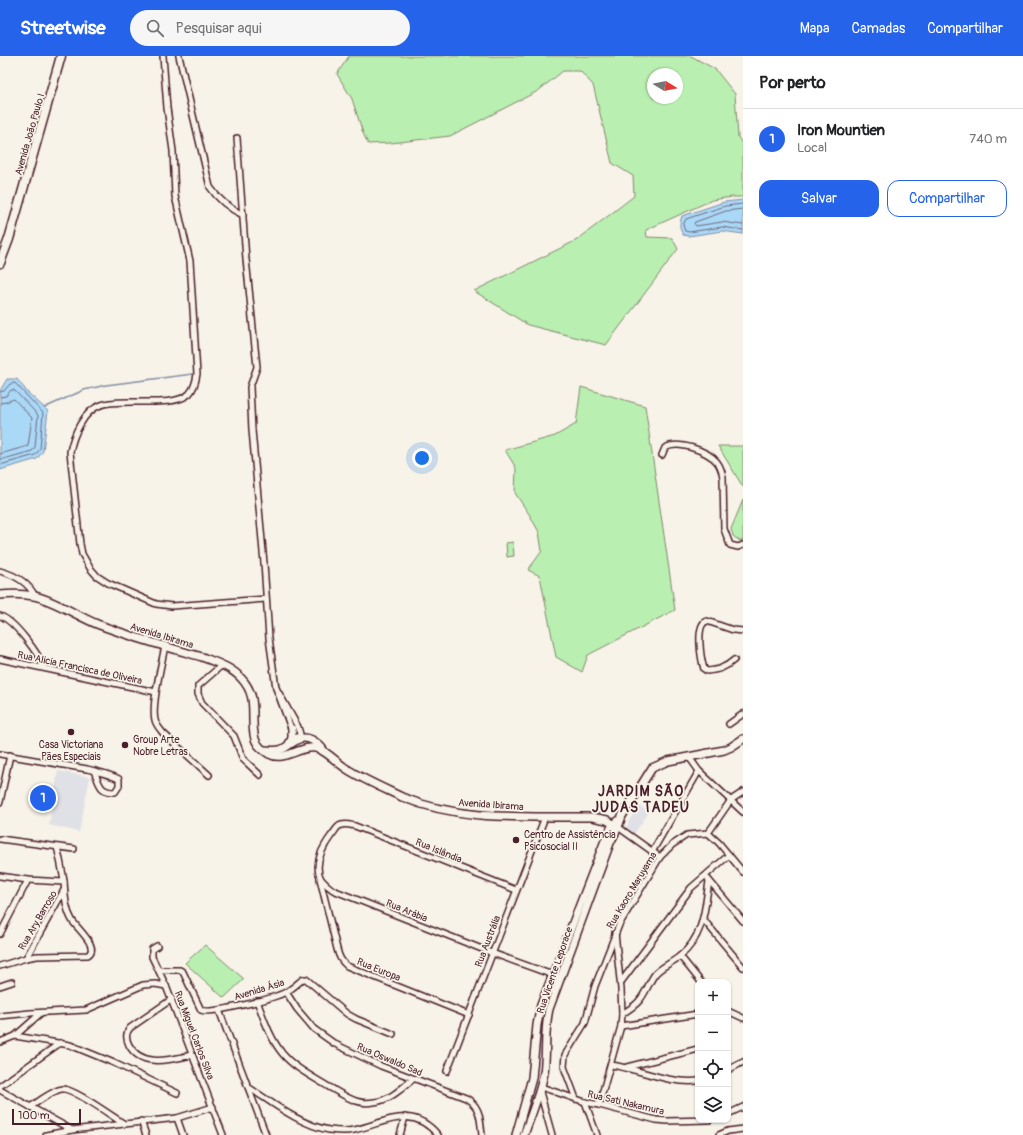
<!DOCTYPE html>
<html lang="pt">
<meta charset="utf-8">
<style>
body{margin:0;font-family:Pangolin,sans-serif;background:#f6f6f6;color:#202124}
.controls{position:absolute;right:12px;bottom:12px;display:grid;overflow:hidden;border-radius:8px;box-shadow:0 1px 3px #0004}
.controls button{width:36px;height:36px;display:grid;place-items:center;padding:0;border:0;border-bottom:1px solid #e0e0e0;background:#fff;color:#202124;font:20px sans-serif}
.compass{position:absolute;left:647px;top:12px;width:36px;height:36px;border-radius:50%;background:#fff;box-shadow:0 1px 3px #0004;rotate:100deg}
.scale{position:absolute;left:12px;bottom:10px;width:69px;box-sizing:border-box;padding-left:4px;border:2px solid #4a1f2b;border-top:0;font-size:11px;line-height:14px;white-space:nowrap;color:#4a1f2b;-webkit-text-stroke:3px #f7f3e8;paint-order:stroke}
.you{position:absolute;left:422px;top:402px;width:14px;height:14px;margin:-10px;border:3px solid #fff;border-radius:50%;background:#1a73e8;box-shadow:0 0 0 6px #1a73e833}
.badge{display:grid;place-items:center;width:26px;height:26px;border-radius:50%;background:#2563eb;color:#fff;font-size:13px;font-weight:700}
.pin{position:absolute;translate:-50% -50%;border:2px solid #fff;box-shadow:0 1px 4px #0006}
.list{margin:0;padding:0;list-style:none}
h2{display:flex;justify-content:space-between;align-items:center;height:52px;margin:0;padding:0 16px;font-size:17px}
h2 small{font-size:13px;font-weight:400;color:#757577}
.list li{display:grid;grid-template-columns:26px 1fr auto;gap:12px;align-items:center;box-sizing:border-box;height:60px;padding:0 16px;border-top:1px solid #e0e0e0}
.list b{display:block;font-size:15px;white-space:nowrap}
.list p{margin:0;font-size:13px;white-space:nowrap;color:#757577}
.list em{font-size:13px;font-style:normal;color:#757577}
.actions{display:flex;gap:8px;padding:12px 16px}
.actions a{flex:1;padding:9px 0;border:1px solid #2563eb;border-radius:12px;text-align:center;font-size:14px;color:#2563eb}
.actions .main{background:#2563eb;color:#fff}
.icon{flex:none;width:22px;height:22px;fill:none;stroke:currentColor;stroke-width:2;stroke-linecap:round;stroke-linejoin:round}
.map{position:relative;flex:none;width:743px;height:1079px;overflow:hidden}
header{display:flex;align-items:center;gap:24px;box-sizing:border-box;height:56px;padding:0 20px;background:#2563eb;color:#fff}
header strong{font-size:19px}
nav{display:flex;gap:22px;margin-inline-start:auto;font-size:14px}
.search{width:280px;height:36px;background:#f6f6f6;display:flex;align-items:center;gap:10px;box-sizing:border-box;padding:0 14px;border-radius:22px;color:#757577;font-size:15px}
main{display:flex}
aside{flex:1;background:#fff}
.map>svg:first-child{display:block}
.built{fill:#e0e0e7}
.green{fill:#b9efb0;stroke:#82876e;fill-rule:evenodd}
.water{fill:#aad8f7;stroke:#848ea5}
.lines{fill:none;stroke-linecap:round;stroke-linejoin:round}
.shore{stroke:#70697d;stroke-width:1}
.stream{stroke:#848ea5;stroke-width:1.5}
.street-casing{stroke:#4a1f2b;stroke-width:8}
.secondary-casing{stroke:#4a1f2b;stroke-width:10}
.primary-casing{stroke:#4a1f2b;stroke-width:11}
.street{stroke:#f7f3e8;stroke-width:5}
.secondary{stroke:#f7f3e8;stroke-width:7}
.primary{stroke:#f7f3e8;stroke-width:8}
.poi-dot{fill:#4a1f2b;stroke:#f7f3e8;stroke-width:1.5}
.labels{text-anchor:middle;stroke-width:3.5;stroke-linejoin:round;paint-order:stroke}
.street-label{font-size:10px;fill:#4a1f2b;stroke:#f7f3e8}
.poi-label{font-size:10px;fill:#4a1f2b;stroke:#f7f3e8;text-anchor:start}
.district-label{font-size:14px;font-weight:bold;letter-spacing:1px;fill:#4a1f2b;stroke:#f7f3e8}
</style>
<header>
<strong>Streetwise</strong>
<div class="search"><svg class="icon" aria-label="search" viewBox="0 0 24 24"><circle cx="10" cy="10" r="6"/><path d="M15 15l6 6"/></svg>Pesquisar aqui</div>
<nav><a>Mapa</a><a>Camadas</a><a>Compartilhar</a></nav>
</header>
<main>
<div class="map">
<svg width="743" height="1079" viewBox="0 0 743 1079">
<rect width="100%" height="100%" fill="#f7f3e8"/>
<filter id="ink" filterUnits="userSpaceOnUse"><feTurbulence type="fractalNoise" baseFrequency=".025" numOctaves="2"/><feDisplacementMap in="SourceGraphic" scale="8" xChannelSelector="R" yChannelSelector="G"/><feConvolveMatrix kernelMatrix="1 2 1 2 8 2 1 2 1" color-interpolation-filters="sRGB"/></filter>
<g filter="url(#ink)">
<g class="built">
<polygon points="58,715 90,721 79,776 49,769"/>
<polygon points="638,749 649,756 634,778 626,774 629,765"/>
</g>
<g class="green">
<path d="M349 0H691L715 13 735 38 738 81 743 89V141H732L712 144 646 174 647 181 672 182 678 193 606 289 528 269 474 235 577 184 634 140 633 120 612 107 593 29 580 15H563L538 35 450 80 391 87 368 88 363 77 352 43 337 18ZM653 18H677V42H653Z"/>
<polygon points="581,331 645,350 675,554 588,599 582,616 556,601 540,520 528,514 542,495 539,476 529,458 515,437 516,412 505,394 555,380 576,368"/>
<polygon points="718,390 743,390 743,431"/>
<polygon points="743,444 743,484 740,485 733,480 731,473"/>
<polygon points="513,486 514,500 507,501 506,487"/>
<polygon points="205,889 244,923 224,942 185,907"/>
</g>
<g class="water">
<path d="M743 144V178L722 175 689 180 683 179C679 171 679 168 682 160L724 146Z"/>
<polygon points="7,323 17,323 28,337 48,355 43,395 37,403 0,414 0,337 1,333"/>
</g>
<g class="lines">
<g class="shore">
<polyline points="743,148 725,150 686,163 683,169 685,175 689,176 722,171 743,174"/>
<polyline points="743,153 726,155 695,166 694,167 696,170 722,166 743,169"/>
<polyline points="0,336 4,335 10,328 15,327 43,357 40,393 35,399 0,409"/>
<polyline points="0,341 6,340 11,334 14,334 38,359 35,391 32,395 0,404"/>
<polyline points="0,347 6,346 14,343 32,362 28,390 0,398"/>
</g>
<polyline class="stream" points="44,352 84,334 106,329 193,318"/>
<defs>
<g id="street">
<path d="M163 0 167 52 173 95 175 140 190 205 197 318C196 325 194 333 189 338 172 353 122 341 101 349 83 355 73 380 70 396L80 488 82 498 90 512 97 520 108 527 156 548 172 550 266 543"/>
<path d="M179 0 210 131C218 143 230 153 243 159"/>
<polyline points="237,82 246,203 257,311 250,331 252,374 264,507 269,582 276,632 292,675"/>
<path d="M662 399 665 392C678 384 708 395 717 406 721 411 722 416 723 421L724 473 730 489 738 491 743 489"/>
<path d="M0 515C15 519 28 526 35 540"/>
<path d="M0 560C14 564 39 598 44 612"/>
<path d="M165 590C162 606 151 649 155 664 156 669 160 673 163 677L209 719"/>
<polyline points="0,603 156,636"/>
<path d="M734 604C725 612 718 614 707 615L704 613C701 603 695 568 707 565L733 574 743 575"/>
<polyline points="222,609 198,630 198,638 202,647 234,680 243,703 260,719"/>
<polyline points="276,632 298,671 300,678 299,683 297,681"/>
<polyline points="729,668 743,658"/>
<path d="M0 698 87 713C98 716 109 718 119 723V730L115 736C99 736 100 728 94 715"/>
<polyline points="689,701 699,715 743,756"/>
<polyline points="0,746 10,699"/>
<polyline points="618,771 660,801"/>
<polyline points="708,777 731,744 743,736"/>
<polyline points="0,783 74,793"/>
<polyline points="652,796 699,715"/>
<polyline points="0,820 28,824 64,826"/>
<path d="M320 823 337 893C339 901 341 905 347 910L469 959"/>
<polyline points="708,823 743,865"/>
<path d="M516 834 355 770C350 769 344 767 339 770 336 772 334 777 331 780 323 791 314 806 320 821 322 826 328 830 333 834L492 897 561 922"/>
<polyline points="703,863 743,911"/>
<polyline points="615,877 621,933 622,958"/>
<polyline points="0,878 28,824"/>
<polyline points="157,890 152,893 152,901 166,930 223,1079"/>
<polyline points="680,900 701,926"/>
<polyline points="26,902 64,834"/>
<path d="M0 910 26 902 37 900 88 899C100 891 77 873 72 864 65 852 65 838 64 825 62 814 60 802 57 791"/>
<path d="M159 914H180L183 916 201 954C210 959 275 942 286 936 292 933 298 927 303 923H306L347 958 356 963 393 978"/>
<polyline points="621,926 691,832 729,799"/>
<polyline points="0,930 12,926"/>
<path d="M286 936 297 953 314 973 335 988 381 1010 466 1042C481 1051 480 1063 482 1079"/>
<path d="M172 943 130 972C125 978 126 983 129 989 142 1013 172 1003 192 999"/>
<path d="M257 945C264 963 270 982 282 997 294 1012 313 1021 329 1031 338 1036 347 1042 356 1045 362 1047 368 1047 374 1046 389 1045 402 1032 413 1023"/>
<polyline points="219,954 266,1079"/>
<polyline points="728,955 743,962"/>
<polyline points="0,960 30,957 86,954 143,929 155,928 166,930"/>
<polyline points="621,970 698,958"/>
<polyline points="15,980 41,957"/>
<polyline points="0,986 15,980 70,989 114,1007 177,1037"/>
<path d="M611 1009C640 1013 668 1028 698 1025"/>
<polyline points="627,1011 698,993"/>
<polyline points="728,1014 743,1006"/>
<polyline points="447,1015 545,761"/>
<polyline points="0,1030 60,987"/>
<path d="M248 1031C273 1047 300 1069 329 1074 337 1075 346 1076 354 1074 386 1067 411 1047 438 1079"/>
<polyline points="541,1031 585,1046 599,1049 656,1064 667,1065 709,1064"/>
<polyline points="0,1034 72,1074"/>
<polyline points="540,1036 552,1079"/>
<polyline points="576,1043 564,1011 565,999 585,967 595,930 619,869 660,801 672,789 687,779 708,777 719,787 743,816"/>
<polyline points="585,1046 597,1079"/>
<path d="M599 1049 621 970 622 958C628 954 635 950 639 945 646 937 649 926 655 918 662 910 672 907 680 900 704 881 705 852 709 825"/>
<path d="M30 1051C38 1046 53 1034 62 1033 72 1031 113 1061 123 1067"/>
<polyline points="728,1058 743,1051"/>
<polyline points="177,1062 183,1079"/>
<polyline points="141,1065 146,1079"/>
<polyline points="46,1079 72,1074 177,1062 213,1051"/>
<polyline points="400,1079 405,1061"/>
<polyline points="719,1079 728,1075 743,1073"/>
</g>
<g id="secondary">
<path d="M0 539C11 538 23 538 34 540 54 544 77 560 97 568 131 581 167 591 202 601 215 606 231 611 241 622 260 642 249 661 255 683 257 689 264 695 269 698 285 707 302 687 319 693 329 697 337 707 347 713 364 724 383 732 402 741 462 766 528 760 592 761L607 764 618 771"/>
<polyline points="289,688 292,682 292,673"/>
<path d="M264 694C269 694 275 695 280 694 292 690 298 677 312 684 317 687 321 690 324 695"/>
<polyline points="516,1079 532,1022 537,969 541,949 604,787 611,772 618,765"/>
<path d="M524 1079C531 1059 540 1038 544 1017 547 995 544 974 549 953L610 787 618 771 622 760 652 712 668 705 724 694 731 691 743 683"/>
</g>
<polyline id="primary" points="0,207 9,183 61,0"/>
</defs>
<use href="#street" class="street-casing"/>
<use href="#secondary" class="secondary-casing"/>
<use href="#primary" class="primary-casing"/>
<use href="#street" class="street"/>
<use href="#secondary" class="secondary"/>
<use href="#primary" class="primary"/>
</g>
</g>
<g class="poi-dot">
<circle cx="71" cy="676" r="4"/>
<circle cx="125" cy="689" r="4"/>
<circle cx="516" cy="784" r="4"/>
</g>
<g class="labels">
<g class="street-label">
<text transform="translate(29 78) rotate(-74)" y="4">Avenida João Paulo I</text>
<text transform="translate(162 579) rotate(17)" y="4">Avenida Ibirama</text>
<text transform="translate(80 611) rotate(12)" y="4">Rua Alicia Francisca de Oliveira</text>
<text transform="translate(491 748) rotate(4)" y="4">Avenida Ibirama</text>
<text transform="translate(439 794) rotate(22)" y="4">Rua Islândia</text>
<text transform="translate(631 834) rotate(-59)" y="4">Rua Kaoro Maruyama</text>
<text transform="translate(407 854) rotate(22)" y="4">Rua Arábia</text>
<text transform="translate(37 864) rotate(-60)" y="4">Rua Ary Barroso</text>
<text transform="translate(487 885) rotate(-69)" y="4">Rua Austrália</text>
<text transform="translate(379 913) rotate(22)" y="4">Rua Europa</text>
<text transform="translate(554 914) rotate(-71)" y="4">Rua Vicente Leporace</text>
<text transform="translate(259 933) rotate(-17)" y="4">Avenida Ásia</text>
<text transform="translate(195 979) rotate(69)" y="4">Rua Miguel Carlos Silva</text>
<text transform="translate(390 1003) rotate(23)" y="4">Rua Oswaldo Sad</text>
<text transform="translate(626 1046) rotate(13)" y="4">Rua Sati Nakamura</text>
</g>
<g class="poi-label">
<text x="133" y="687">Group Arte<tspan x="133" dy="12">Nobre Letras</tspan></text>
<text x="71" y="692" text-anchor="middle">Casa Victoriana<tspan x="71" dy="12">Pães Especiais</tspan></text>
<text x="524" y="782">Centro de Assistência<tspan x="524" dy="12">Psicosocial II</tspan></text>
</g>
<g class="district-label">
<text x="641" y="740">JARDIM SÃO<tspan x="641" dy="16">JUDAS TADEU</tspan></text>
</g>
</g>
</svg>
<div class="controls">
<button>+</button>
<button>−</button>
<button><svg class="icon" aria-label="locate" viewBox="0 0 24 24"><circle cx="12" cy="12" r="6"/><path d="M12 2v4M12 18v4M2 12h4M18 12h4"/></svg></button>
<button><svg class="icon" aria-label="layers" viewBox="0 0 24 24"><path d="M12 4l9 5-9 5-9-5zM3 14l9 5 9-5"/></svg></button>
</div>
<svg class="compass" viewBox="-18 -18 36 36"><path d="M0-13l5 13h-10z" fill="#e53935"/><path d="M0 13l5-13h-10z" fill="#757577"/></svg>
<div class="scale">100 m</div>
<div class="you"></div>
<div class="pin badge" style="left:43px;top:742px">1</div>
</div>
<aside>
<h2>Por perto<small></small></h2>
<ul class="list">
<li><span class="badge">1</span><div><b>Iron Mountien</b><p>Local</p></div><em>740 m</em></li>
</ul>
<div class="actions"><a class="main">Salvar</a><a>Compartilhar</a></div>
</aside>
</main>
